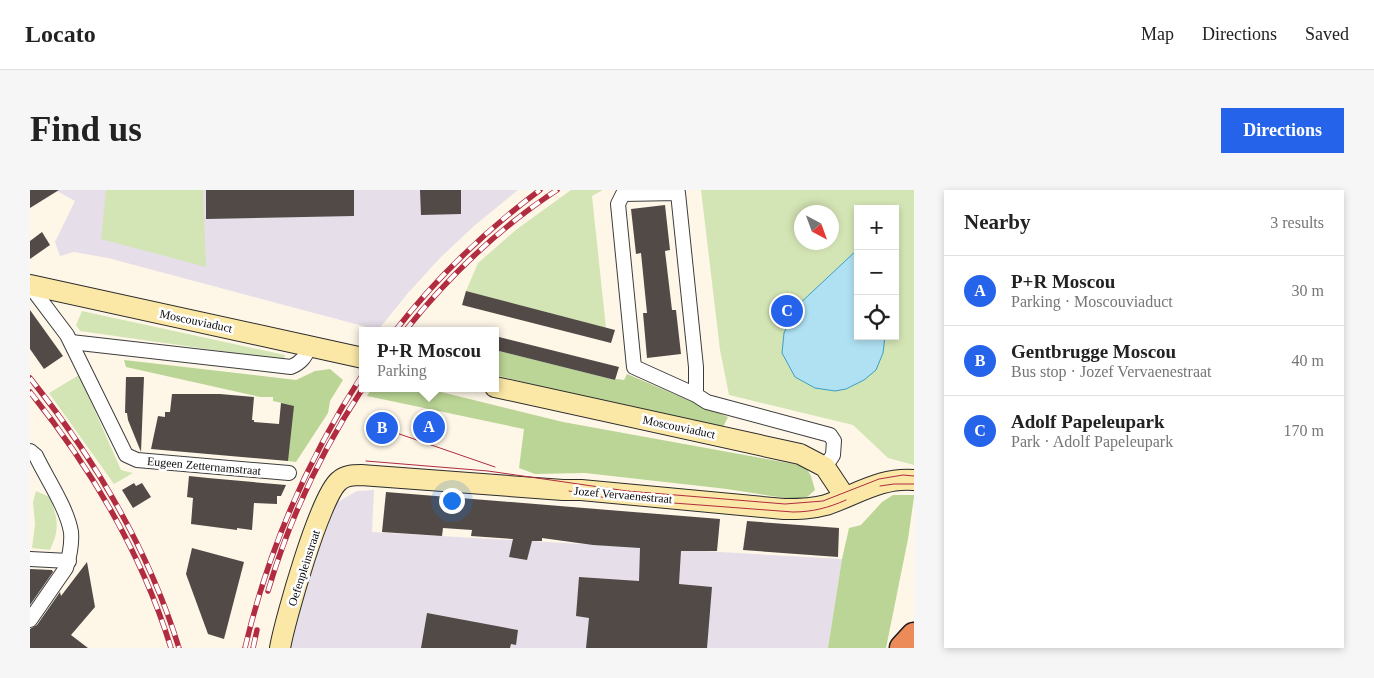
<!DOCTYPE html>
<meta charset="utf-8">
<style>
body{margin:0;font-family:Georgia,serif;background:#f6f6f6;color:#222}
.controls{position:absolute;right:15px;top:15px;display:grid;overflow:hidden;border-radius:0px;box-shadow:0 2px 8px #0003}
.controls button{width:45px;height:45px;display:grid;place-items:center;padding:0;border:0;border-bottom:1px solid #e0e0e0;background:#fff;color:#222;font:25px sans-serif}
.compass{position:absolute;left:764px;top:15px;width:45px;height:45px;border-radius:50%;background:#fff;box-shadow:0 2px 8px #0003;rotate:139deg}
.you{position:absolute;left:421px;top:310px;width:18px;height:18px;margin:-12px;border:4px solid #fff;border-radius:50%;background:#1a73e8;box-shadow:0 0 0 8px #1a73e833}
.badge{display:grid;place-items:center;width:32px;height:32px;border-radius:50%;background:#2563eb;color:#fff;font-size:16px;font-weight:700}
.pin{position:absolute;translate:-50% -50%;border:2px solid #fff;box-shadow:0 1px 5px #0006}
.popup{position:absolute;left:329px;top:137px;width:140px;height:65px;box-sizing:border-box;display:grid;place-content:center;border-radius:0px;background:#fff;filter:drop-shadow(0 1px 4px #0005);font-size:16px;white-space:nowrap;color:#767676}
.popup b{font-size:19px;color:#222}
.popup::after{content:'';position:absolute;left:50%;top:100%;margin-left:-10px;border:10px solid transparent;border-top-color:#fff}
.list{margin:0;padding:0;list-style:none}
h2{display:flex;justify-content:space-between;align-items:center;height:65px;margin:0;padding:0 20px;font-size:21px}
h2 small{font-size:16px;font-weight:400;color:#767676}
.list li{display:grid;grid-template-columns:32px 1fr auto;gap:15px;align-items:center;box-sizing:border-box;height:70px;padding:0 20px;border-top:1px solid #e0e0e0}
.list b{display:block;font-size:19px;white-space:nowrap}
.list p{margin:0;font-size:16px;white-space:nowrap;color:#767676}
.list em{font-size:16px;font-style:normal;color:#767676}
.icon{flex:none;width:28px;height:28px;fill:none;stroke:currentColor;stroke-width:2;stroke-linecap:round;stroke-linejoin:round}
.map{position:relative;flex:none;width:884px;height:458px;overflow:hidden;border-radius:0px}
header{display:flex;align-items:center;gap:30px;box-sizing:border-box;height:70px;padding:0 25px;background:#fff;border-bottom:1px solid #e0e0e0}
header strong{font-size:24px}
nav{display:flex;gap:28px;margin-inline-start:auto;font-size:18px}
.intro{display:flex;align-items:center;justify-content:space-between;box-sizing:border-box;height:120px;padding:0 30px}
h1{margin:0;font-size:35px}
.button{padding:12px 22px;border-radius:0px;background:#2563eb;color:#fff;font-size:18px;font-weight:700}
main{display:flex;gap:30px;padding:0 30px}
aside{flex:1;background:#fff;border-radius:0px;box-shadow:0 2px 8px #0003}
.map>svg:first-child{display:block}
.industrial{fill:#e6dee9}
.green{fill:#d4e5b5;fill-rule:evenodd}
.forest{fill:#bad595}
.water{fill:#b0e1f2;stroke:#3b9fc5}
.building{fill:#524a47}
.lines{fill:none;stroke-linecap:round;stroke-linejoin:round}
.street-casing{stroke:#3d3d3d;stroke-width:16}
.secondary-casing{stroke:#2c2c2c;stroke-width:22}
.highway-casing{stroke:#1b1b1b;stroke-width:29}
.street{stroke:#fff;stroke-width:14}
.secondary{stroke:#fbe7a6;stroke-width:20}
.highway{stroke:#ec8a58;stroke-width:26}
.tram{stroke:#b12b41;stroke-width:1}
.rail-casing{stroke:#b12b41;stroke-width:5.5}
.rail{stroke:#fff;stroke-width:4;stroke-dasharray:11;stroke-linecap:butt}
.labels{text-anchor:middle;stroke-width:5;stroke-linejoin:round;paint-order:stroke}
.street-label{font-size:12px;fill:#0a0a0a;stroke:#fff}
</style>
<header>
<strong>Locato</strong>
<nav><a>Map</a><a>Directions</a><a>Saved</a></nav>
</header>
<div class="intro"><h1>Find us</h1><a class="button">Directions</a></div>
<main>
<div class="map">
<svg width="884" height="458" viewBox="0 0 884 458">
<rect width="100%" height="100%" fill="#fef7e8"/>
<g class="industrial">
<polygon points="25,0 488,0 444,36 410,68 378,103 348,140 78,68 44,62 30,66 25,52 45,11"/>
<polygon points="344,300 342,342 812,369 798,458 251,458 292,321 327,301"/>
</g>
<g class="green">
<polygon points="76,0 173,0 176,77 71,49"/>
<polygon points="541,0 573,0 562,6 576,138 436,101 448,73 487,39"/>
<path d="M671 0H884V275L858 268 823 235 699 205 690 160ZM828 19H865V146H828ZM772 22H802V52H772Z"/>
<polygon points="52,121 255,165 254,170 50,141 46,135"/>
<polygon points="49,185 91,280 103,283 84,294 19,203"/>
<path d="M6 301 20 307C28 330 30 338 20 360L2 358 5 334 3 312Z"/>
</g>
<g class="forest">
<polygon points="465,160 585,190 587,189 594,190 597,184 698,227 691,241 465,185"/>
<polygon points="94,170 266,190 285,181 300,179 313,190 300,211 298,223 266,272 258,271 252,213 243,211 243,207 230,207 96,177"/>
<polygon points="342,198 395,198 533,232 775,276 781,286 785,300 777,307 761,309 697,299 555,283 505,284 489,278 494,239 337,206"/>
<polygon points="863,305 884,305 884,307 878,349 856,458 798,458 812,369 819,338 831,335 852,312"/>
</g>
<polygon class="water" points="828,59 828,146 855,146 853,163 846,180 834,190 816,199 805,201 785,198 765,187 752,163 754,143 766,117"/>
<g class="building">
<polygon points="0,0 29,0 0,18"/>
<polygon points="176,0 324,0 324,26 176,29"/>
<polygon points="390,0 431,0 431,24 391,25"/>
<polygon points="635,15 640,60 635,61 642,120 646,120 651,164 617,168 613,123 617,123 611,63 606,64 601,19"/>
<polygon points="12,42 20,55 0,69 0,51"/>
<polygon points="436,101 585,140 581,153 432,115"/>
<polygon points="0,120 33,166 14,179 0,159"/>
<polygon points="465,146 589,177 585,190 465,160"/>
<polygon points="96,187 114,187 111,262 98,230 97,223 95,223"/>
<polygon points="142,204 190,204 224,207 222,230 224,230 224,232 249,234 251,213 264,216 258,271 121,259 128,226 135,227 135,222 140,222"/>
<polygon points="159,286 178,288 256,295 251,306 247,306 247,314 224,313 222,340 207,338 207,340 161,334 163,308 157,307"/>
<polygon points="104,293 106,296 112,293 121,307 103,318 92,300"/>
<polygon points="356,302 690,329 687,361 651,361 649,394 682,397 677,458 556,458 559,428 546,426 549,387 609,391 610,358 563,355 512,348 512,351 502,351 497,370 479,367 483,349 441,346 442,340 413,338 412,346 352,342"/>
<polygon points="717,331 809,338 808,367 713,360"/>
<polygon points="162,358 214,372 194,449 178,444 156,384"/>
<polygon points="57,372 65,417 41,445 58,458 0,458 0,439 7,435 30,402 31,406"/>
<polygon points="0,379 22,380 23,382 0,415"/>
<polygon points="397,423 488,440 486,455 481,454 480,458 391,458"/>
</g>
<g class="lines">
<defs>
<g id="street">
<polyline points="0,96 37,145 96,265 107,270 259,283"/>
<path d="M41 152 261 177C272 172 275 167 280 156"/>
<polyline points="666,205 604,177 588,14 593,4 648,3 666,177 666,205 677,212 800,245 804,251 803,265 795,277"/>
<path d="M0 261 6 266C17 289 37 318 41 342 42 353 39 368 36 378L0 430"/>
<polyline points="0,369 39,371"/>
</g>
<g id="secondary">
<polyline points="0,95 333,168"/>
<polyline points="465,197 770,264 795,277 815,307"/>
<path d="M250 458C255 430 290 306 309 291 315 285 324 285 331 285L533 300H551L754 319C768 319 782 319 796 315 826 305 851 287 884 290"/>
</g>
<polyline id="highway" points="873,458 884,446"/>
</defs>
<use href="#street" class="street-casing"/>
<use href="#secondary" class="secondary-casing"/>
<use href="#highway" class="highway-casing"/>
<use href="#street" class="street"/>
<use href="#secondary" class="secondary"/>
<use href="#highway" class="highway"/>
<g class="tram">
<polyline points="352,238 465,277"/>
<polyline points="336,271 458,281 597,301 755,314 793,311 849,289 873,285 884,286"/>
<polyline points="850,296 864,294 884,294"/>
<path d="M539 301 577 308 763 322C782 322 798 318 816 310"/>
</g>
<defs>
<g id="rail">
<path d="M365 141C407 87 455 41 510 0"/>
<path d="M375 141C418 87 469 38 527 0"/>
<path d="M0 188C65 269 118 358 149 458"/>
<path d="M0 202C61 278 112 364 141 458"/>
<path d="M238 401C259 330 292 260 333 198"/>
<path d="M215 458C238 360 278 268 333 184"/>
<polyline points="223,458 227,440"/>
</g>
</defs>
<use href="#rail" class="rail-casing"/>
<use href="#rail" class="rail"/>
</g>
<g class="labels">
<g class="street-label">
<text transform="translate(166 131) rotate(12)" y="4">Moscouviaduct</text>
<text transform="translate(649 237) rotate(12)" y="4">Moscouviaduct</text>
<text transform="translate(174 276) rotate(5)" y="4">Eugeen Zetternamstraat</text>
<text transform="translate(593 305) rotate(5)" y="4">Jozef Vervaenestraat</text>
<text transform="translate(274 378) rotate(-72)" y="4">Oefenpleinstraat</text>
</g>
</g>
</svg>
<div class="controls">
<button>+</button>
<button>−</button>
<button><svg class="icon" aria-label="locate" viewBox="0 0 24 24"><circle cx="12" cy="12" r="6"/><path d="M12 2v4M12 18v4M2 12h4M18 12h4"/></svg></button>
</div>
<svg class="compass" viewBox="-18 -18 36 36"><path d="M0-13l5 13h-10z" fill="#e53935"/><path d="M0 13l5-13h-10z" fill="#767676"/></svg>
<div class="you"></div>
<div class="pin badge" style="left:399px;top:237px">A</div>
<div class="popup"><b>P+R Moscou</b>Parking</div>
<div class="pin badge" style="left:352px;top:238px">B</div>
<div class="pin badge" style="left:757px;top:121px">C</div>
</div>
<aside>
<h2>Nearby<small>3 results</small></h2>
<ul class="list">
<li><span class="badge">A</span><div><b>P+R Moscou</b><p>Parking · Moscouviaduct</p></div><em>30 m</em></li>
<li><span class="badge">B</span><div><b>Gentbrugge Moscou</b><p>Bus stop · Jozef Vervaenestraat</p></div><em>40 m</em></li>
<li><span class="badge">C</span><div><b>Adolf Papeleupark</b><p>Park · Adolf Papeleupark</p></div><em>170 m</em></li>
</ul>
</aside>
</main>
